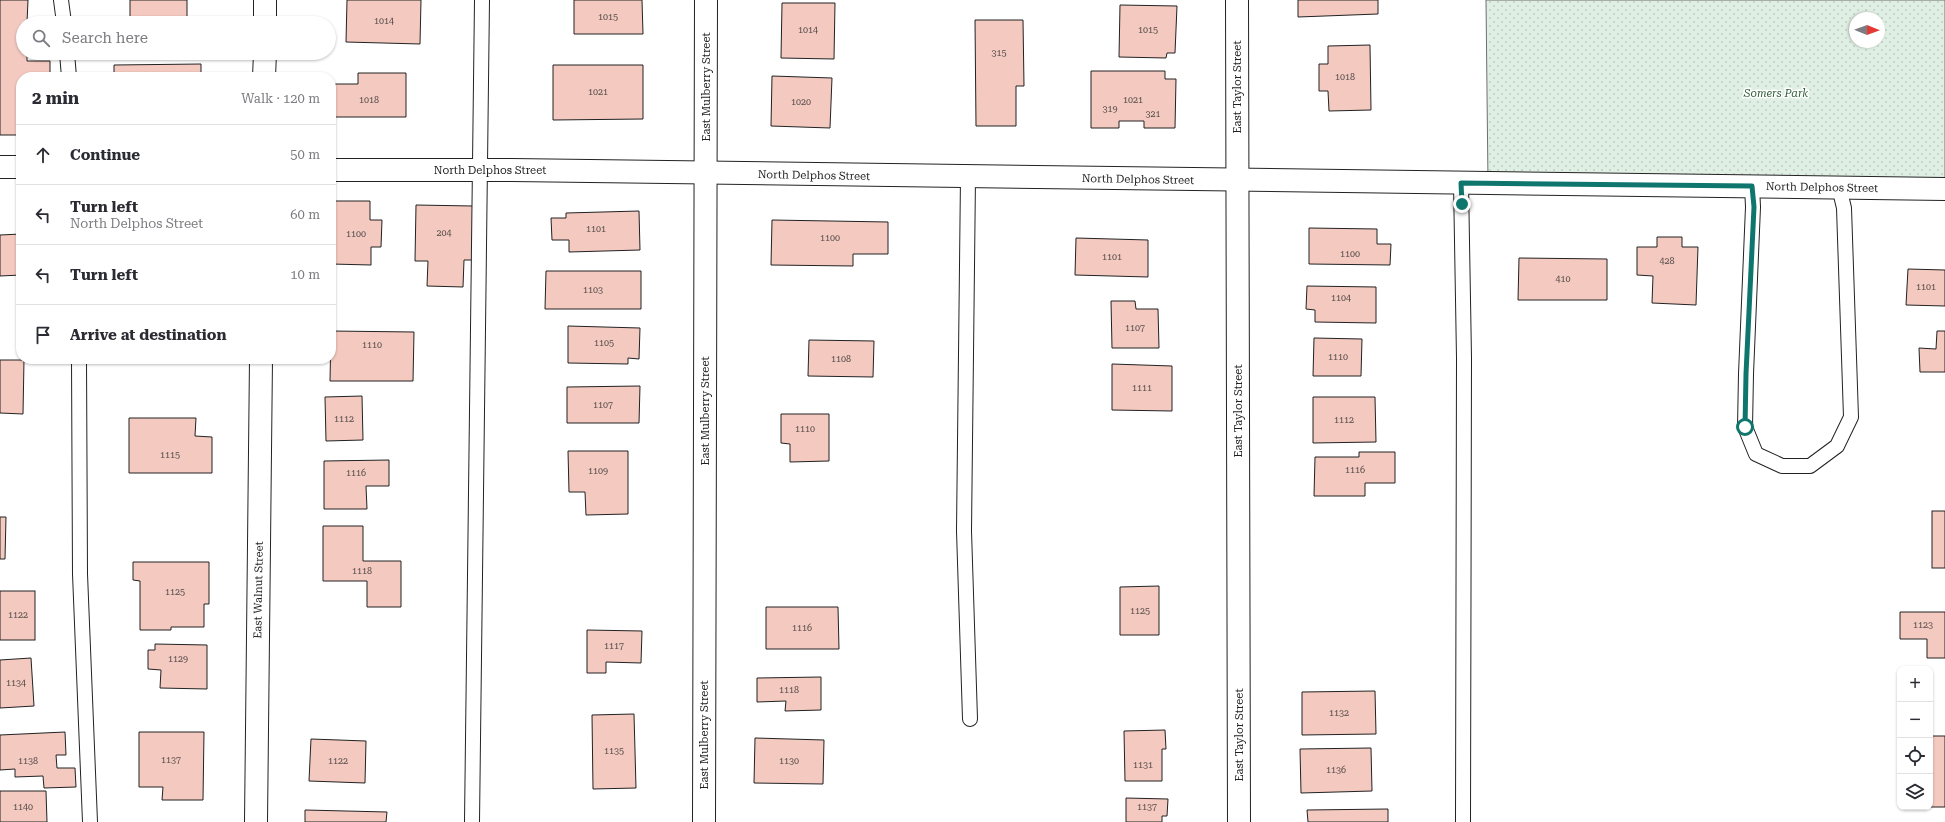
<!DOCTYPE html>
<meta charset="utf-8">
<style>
body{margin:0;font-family:"Roboto Serif",serif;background:#f7f7f7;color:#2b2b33}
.controls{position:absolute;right:12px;bottom:12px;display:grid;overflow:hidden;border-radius:8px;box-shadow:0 1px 3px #0004}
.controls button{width:36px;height:36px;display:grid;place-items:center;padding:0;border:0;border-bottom:1px solid #e1e1e2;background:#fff;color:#2b2b33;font:20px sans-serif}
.compass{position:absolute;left:1849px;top:12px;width:36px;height:36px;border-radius:50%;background:#fff;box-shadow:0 1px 3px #0004;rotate:91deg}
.stop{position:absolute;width:12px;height:12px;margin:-9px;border:3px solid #0f766e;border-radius:50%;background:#fff}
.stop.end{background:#0f766e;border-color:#fff;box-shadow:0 1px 4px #0008}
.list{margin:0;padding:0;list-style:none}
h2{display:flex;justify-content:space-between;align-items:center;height:52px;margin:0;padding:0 16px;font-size:17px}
h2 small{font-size:13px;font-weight:400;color:#7c7c81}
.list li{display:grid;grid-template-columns:26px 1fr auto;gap:12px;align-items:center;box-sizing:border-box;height:60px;padding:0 16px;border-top:1px solid #e1e1e2}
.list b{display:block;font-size:15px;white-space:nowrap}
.list p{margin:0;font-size:13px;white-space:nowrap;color:#7c7c81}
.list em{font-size:13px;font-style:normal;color:#7c7c81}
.icon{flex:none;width:22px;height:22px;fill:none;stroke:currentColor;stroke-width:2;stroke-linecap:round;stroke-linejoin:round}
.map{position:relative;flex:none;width:1945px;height:822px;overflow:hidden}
.search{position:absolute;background:#fff;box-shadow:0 1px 3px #0004;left:16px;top:16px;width:320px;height:44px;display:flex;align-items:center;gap:10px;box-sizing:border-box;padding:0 14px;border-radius:22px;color:#7c7c81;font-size:15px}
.panel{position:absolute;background:#fff;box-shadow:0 1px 3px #0004;left:16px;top:72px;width:320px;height:292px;border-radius:16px}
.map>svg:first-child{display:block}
.park{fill:url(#park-dots);stroke:#6f6f6f;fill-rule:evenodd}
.building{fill:#f3c9c0;stroke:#222}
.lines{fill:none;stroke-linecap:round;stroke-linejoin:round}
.service-casing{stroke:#222;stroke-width:16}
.minor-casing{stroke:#222;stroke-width:24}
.service{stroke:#fff;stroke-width:14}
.minor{stroke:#fff;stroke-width:22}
.route{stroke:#0f766e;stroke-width:5}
.labels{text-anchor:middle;stroke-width:3;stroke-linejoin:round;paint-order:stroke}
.number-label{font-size:9px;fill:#564c4a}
.street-label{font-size:11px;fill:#222;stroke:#fff}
.park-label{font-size:11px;font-style:italic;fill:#2f5e38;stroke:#fff}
</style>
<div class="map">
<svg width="1945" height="822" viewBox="0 0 1945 822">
<defs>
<pattern id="park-dots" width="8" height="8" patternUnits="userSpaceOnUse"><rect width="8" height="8" fill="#e0efe3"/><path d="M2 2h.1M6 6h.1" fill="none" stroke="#c0cdc2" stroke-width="1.8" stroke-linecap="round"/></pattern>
</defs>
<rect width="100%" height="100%" fill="#fff"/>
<path class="park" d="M1486 0H1945V189L1488 183ZM1855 18H1879V42H1855Z"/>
<g class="building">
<polygon points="0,0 28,0 27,23 23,23 23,53 27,53 27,61 50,61 50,77 21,77 21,135 0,135"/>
<rect x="130" y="0" width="57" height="23"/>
<polygon points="347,0 421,0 420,44 346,42"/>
<polygon points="574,0 642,0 643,34 574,34"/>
<polygon points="1298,0 1378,0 1378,14 1298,17"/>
<polygon points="782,3 835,3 834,59 781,58"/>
<polygon points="1120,5 1177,6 1175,53 1167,53 1166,58 1119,57"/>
<polygon points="975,20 1023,20 1024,86 1016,86 1016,126 976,126"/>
<polygon points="1370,45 1371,110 1329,111 1328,91 1319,91 1319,64 1328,64 1328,46"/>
<polygon points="201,64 201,77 114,77 114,65"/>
<polygon points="553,65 643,65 643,119 553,120"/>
<polygon points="1091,71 1165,71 1165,79 1176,79 1175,128 1144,128 1144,121 1119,121 1119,128 1091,128"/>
<polygon points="358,73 406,73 406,117 331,117 331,84 358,84"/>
<polygon points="772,76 832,78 830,128 771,126"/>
<polygon points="331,201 370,201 370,220 382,220 381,247 371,247 371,265 331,264"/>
<polygon points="416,205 473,206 472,260 464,260 463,287 427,286 428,261 415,261"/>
<polygon points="639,211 640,250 569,252 569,240 552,240 551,218 566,218 566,213"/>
<polygon points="772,220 888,222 888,254 853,254 853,266 771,265"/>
<polygon points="1309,228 1377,229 1377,244 1391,244 1390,265 1309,264"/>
<polygon points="21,234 21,275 0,276 0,235"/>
<polygon points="1657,237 1682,237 1682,247 1698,247 1696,305 1652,303 1653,276 1637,275 1637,247 1657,247"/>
<polygon points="1076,238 1148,240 1148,277 1075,275"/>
<polygon points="1519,258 1607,259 1607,300 1518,300"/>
<polygon points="1908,269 1945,270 1945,306 1906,305"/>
<polygon points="546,271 641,271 641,309 545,309"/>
<polygon points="1307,286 1376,287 1376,323 1315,322 1315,310 1306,309"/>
<polygon points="1111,301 1135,301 1136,309 1158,309 1159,348 1112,348"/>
<polygon points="568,326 640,328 639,359 628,358 628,364 568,363"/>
<polygon points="331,331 414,332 413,381 330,381"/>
<polygon points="1937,331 1945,331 1945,372 1920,372 1919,348 1936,349"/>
<polygon points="1314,338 1362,339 1361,376 1313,376"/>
<polygon points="809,340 874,341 873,377 808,376"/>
<polygon points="0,360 24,360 23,414 0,413"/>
<polygon points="1112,364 1172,366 1172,411 1112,410"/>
<polygon points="640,386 639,423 567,423 567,387"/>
<polygon points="362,396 363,440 326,441 325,397"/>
<polygon points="1313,397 1375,397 1376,442 1313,443"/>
<polygon points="781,414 829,414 829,461 790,462 790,444 781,443"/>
<polygon points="129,418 196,418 195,436 212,437 212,473 129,473"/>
<polygon points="568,451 628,451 628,514 586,515 585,492 569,492"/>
<polygon points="1359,452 1395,452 1395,483 1365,483 1365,496 1314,496 1315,457 1359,457"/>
<polygon points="389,460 389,486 366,486 367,509 324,509 324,461"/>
<rect x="1932" y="511" width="13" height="57"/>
<polygon points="0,517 6,517 5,559 0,559"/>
<polygon points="323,526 363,526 363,561 401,561 401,607 367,607 367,581 323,581"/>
<polygon points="133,562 209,562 209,604 204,604 204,627 171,627 171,630 140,630 140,581 133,580"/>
<polygon points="1159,586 1159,635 1120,635 1120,587"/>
<rect x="0" y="591" width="35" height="49"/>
<polygon points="766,607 838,607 839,649 766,649"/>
<polygon points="1900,612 1945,612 1945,658 1927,658 1927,639 1900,639"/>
<polygon points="587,630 642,631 641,663 606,662 606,673 587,673"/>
<polygon points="155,644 207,645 207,689 160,688 161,670 148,669 148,650 155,650"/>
<polygon points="31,658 34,706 0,708 0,660"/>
<polygon points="821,677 821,710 785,711 786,701 757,702 757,678"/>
<polygon points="1375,691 1376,734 1302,735 1302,692"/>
<polygon points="634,714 636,788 593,789 592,715"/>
<polygon points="1165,730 1166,749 1162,749 1162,781 1125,781 1124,731"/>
<polygon points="65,732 66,755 56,755 57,768 75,768 76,787 44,788 43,776 15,777 15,769 0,770 0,735"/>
<polygon points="139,732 204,732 203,800 162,800 163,787 139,787"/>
<polygon points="1931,736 1945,736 1945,807 1930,807"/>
<polygon points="755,738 824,740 823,784 754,783"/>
<polygon points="311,739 366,741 365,783 309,781"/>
<polygon points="1371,748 1372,791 1301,793 1300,749"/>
<polygon points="0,791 46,791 47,822 0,822"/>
<polygon points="1126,798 1168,799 1167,816 1162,816 1162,822 1126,822"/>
<polygon points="1388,809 1388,822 1308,822 1307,810"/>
<polygon points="305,810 387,812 386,822 305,822"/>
</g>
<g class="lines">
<defs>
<g id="service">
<polyline points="61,0 64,23"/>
<polyline points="67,53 69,77"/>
<polyline points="968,177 964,531 970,719"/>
<polyline points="1461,183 1464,358 1463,822"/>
<polyline points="1752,186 1753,207 1746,374 1745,427 1756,454 1782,466 1810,466 1837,446 1851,417 1844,208 1839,187"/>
<polyline points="79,359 80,574 90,822"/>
<polyline points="472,822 482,0"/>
</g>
<g id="minor">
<polyline points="1237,0 1239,822"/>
<polyline points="265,23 265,0"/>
<polyline points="264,77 265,53"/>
<polyline points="0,167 21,167"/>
<polyline points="331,170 512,170 1945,189"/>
<polyline points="256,822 261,359"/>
<polyline points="704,822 706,0"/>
</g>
</defs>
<use href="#service" class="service-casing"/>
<use href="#minor" class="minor-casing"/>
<use href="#service" class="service"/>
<use href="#minor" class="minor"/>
</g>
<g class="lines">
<polyline class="route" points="1462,204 1461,183 1752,186 1754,207 1746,374 1745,427"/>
</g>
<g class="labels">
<g class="number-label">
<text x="608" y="20">1015</text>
<text x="384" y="24">1014</text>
<text x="808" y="33">1014</text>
<text x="1148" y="33">1015</text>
<text x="999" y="56">315</text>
<text x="1345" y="80">1018</text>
<text x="598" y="95">1021</text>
<text x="369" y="103">1018</text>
<text x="1133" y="103">1021</text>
<text x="801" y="105">1020</text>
<text x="1110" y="112">319</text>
<text x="1153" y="117">321</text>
<text x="596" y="232">1101</text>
<text x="444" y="236">204</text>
<text x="356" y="237">1100</text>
<text x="830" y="241">1100</text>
<text x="1350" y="257">1100</text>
<text x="1112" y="260">1101</text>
<text x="1667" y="264">428</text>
<text x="1563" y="282">410</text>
<text x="1926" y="290">1101</text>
<text x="593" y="293">1103</text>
<text x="1341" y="301">1104</text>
<text x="1135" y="331">1107</text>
<text x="604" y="346">1105</text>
<text x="372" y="348">1110</text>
<text x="1338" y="360">1110</text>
<text x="841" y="362">1108</text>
<text x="1142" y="391">1111</text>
<text x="603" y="408">1107</text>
<text x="344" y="422">1112</text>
<text x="1344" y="423">1112</text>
<text x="805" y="432">1110</text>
<text x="170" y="458">1115</text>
<text x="1355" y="473">1116</text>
<text x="598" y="474">1109</text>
<text x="356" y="476">1116</text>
<text x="362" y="574">1118</text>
<text x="175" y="595">1125</text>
<text x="1140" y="614">1125</text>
<text x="18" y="618">1122</text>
<text x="1923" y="628">1123</text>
<text x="802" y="631">1116</text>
<text x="614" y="649">1117</text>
<text x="178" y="662">1129</text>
<text x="16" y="686">1134</text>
<text x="789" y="693">1118</text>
<text x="1339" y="716">1132</text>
<text x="614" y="754">1135</text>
<text x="171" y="763">1137</text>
<text x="28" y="764">1138</text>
<text x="338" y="764">1122</text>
<text x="789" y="764">1130</text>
<text x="1143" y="768">1131</text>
<text x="1336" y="773">1136</text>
<text x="23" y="810">1140</text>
<text x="1147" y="810">1137</text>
</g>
<g class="street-label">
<text transform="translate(706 87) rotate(-90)" y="4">East Mulberry Street</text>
<text transform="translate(1237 87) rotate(-90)" y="4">East Taylor Street</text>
<text x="490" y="174">North Delphos Street</text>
<text transform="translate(814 175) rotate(1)" y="4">North Delphos Street</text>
<text transform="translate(1138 179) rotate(1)" y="4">North Delphos Street</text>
<text transform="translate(1822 187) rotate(1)" y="4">North Delphos Street</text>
<text transform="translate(705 411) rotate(-90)" y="4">East Mulberry Street</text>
<text transform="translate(1238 411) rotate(-90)" y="4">East Taylor Street</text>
<text transform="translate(258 590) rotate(-89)" y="4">East Walnut Street</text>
<text transform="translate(704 735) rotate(-90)" y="4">East Mulberry Street</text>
<text transform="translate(1239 735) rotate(-90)" y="4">East Taylor Street</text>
</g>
<g class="park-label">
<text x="1776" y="97">Somers Park</text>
</g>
</g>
</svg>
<div class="controls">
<button>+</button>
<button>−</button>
<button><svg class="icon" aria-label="locate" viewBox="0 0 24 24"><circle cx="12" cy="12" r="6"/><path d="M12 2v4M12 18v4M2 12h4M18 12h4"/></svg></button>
<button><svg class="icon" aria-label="layers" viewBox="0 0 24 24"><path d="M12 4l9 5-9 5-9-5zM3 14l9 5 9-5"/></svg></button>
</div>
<svg class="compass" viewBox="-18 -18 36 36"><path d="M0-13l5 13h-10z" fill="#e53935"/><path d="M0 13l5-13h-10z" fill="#7c7c81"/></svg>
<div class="stop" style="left:1745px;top:427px"></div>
<div class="stop end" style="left:1462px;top:204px"></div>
<div class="search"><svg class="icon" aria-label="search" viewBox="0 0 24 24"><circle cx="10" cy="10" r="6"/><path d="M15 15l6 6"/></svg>Search here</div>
<section class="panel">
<h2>2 min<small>Walk · 120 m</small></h2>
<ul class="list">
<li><svg class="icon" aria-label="ahead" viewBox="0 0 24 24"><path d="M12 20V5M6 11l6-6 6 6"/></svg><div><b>Continue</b></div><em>50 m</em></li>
<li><svg class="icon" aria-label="left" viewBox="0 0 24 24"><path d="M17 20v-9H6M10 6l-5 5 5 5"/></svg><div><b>Turn left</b><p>North Delphos Street</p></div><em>60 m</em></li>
<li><svg class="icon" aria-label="left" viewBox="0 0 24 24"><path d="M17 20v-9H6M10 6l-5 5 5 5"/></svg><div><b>Turn left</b></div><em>10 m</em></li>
<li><svg class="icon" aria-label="arrive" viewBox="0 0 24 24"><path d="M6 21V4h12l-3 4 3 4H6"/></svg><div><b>Arrive at destination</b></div></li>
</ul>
</section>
</div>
